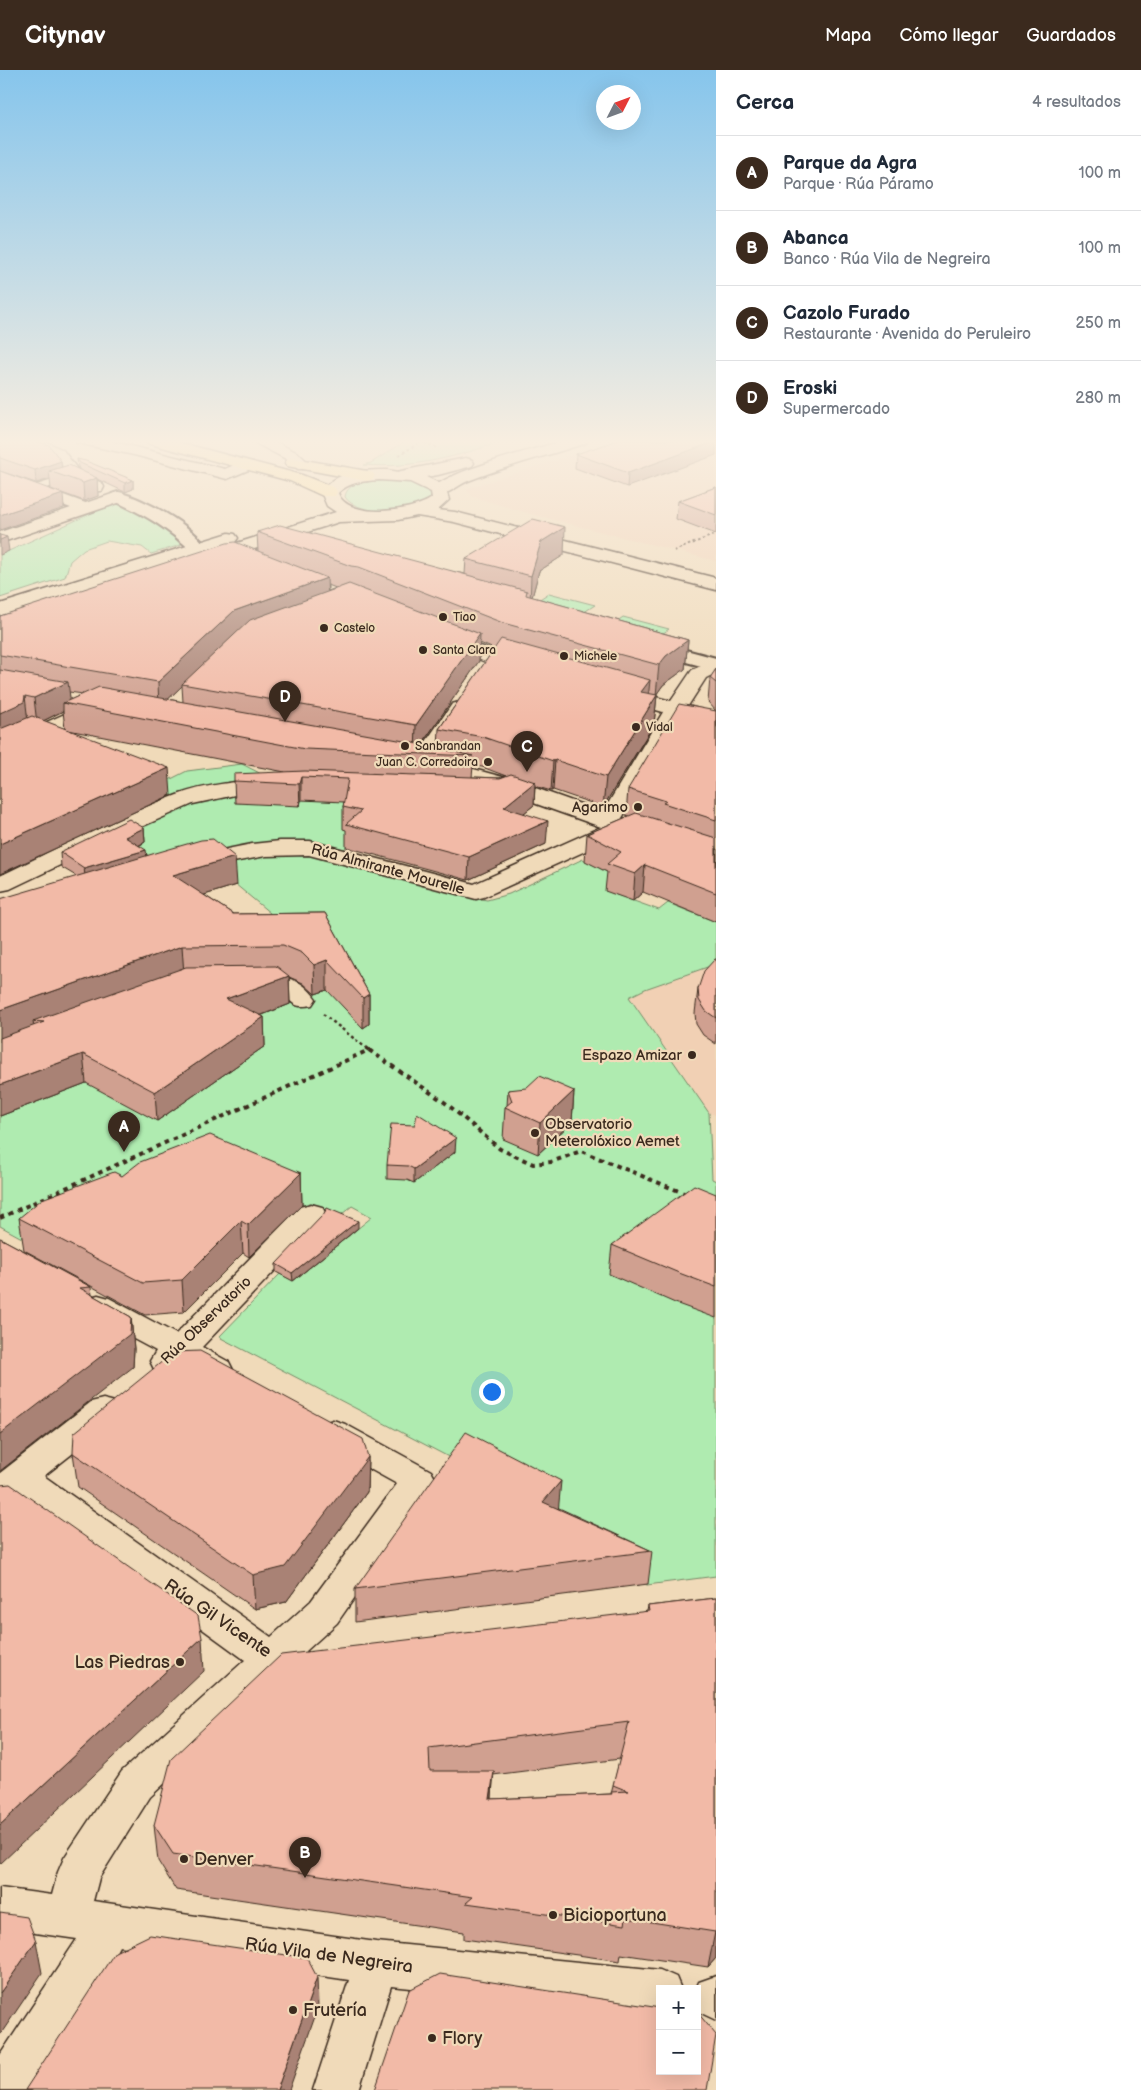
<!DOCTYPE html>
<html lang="es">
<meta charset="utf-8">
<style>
body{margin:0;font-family:"Balsamiq Sans",sans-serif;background:#f2f2f3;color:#1f2937}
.controls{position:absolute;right:15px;bottom:15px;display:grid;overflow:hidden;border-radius:0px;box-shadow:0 5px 20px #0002}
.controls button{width:45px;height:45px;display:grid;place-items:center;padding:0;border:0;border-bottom:1px solid #e0e1e3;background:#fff;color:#1f2937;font:25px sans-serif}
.compass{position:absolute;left:596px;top:15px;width:45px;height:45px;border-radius:50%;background:#fff;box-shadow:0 5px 20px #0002;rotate:48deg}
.you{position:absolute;left:491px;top:1321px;width:18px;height:18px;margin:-12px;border:4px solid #fff;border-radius:50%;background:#1a73e8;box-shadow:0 0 0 8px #1a73e833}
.badge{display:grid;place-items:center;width:32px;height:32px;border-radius:50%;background:#3b2a1e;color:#fff;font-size:16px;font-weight:700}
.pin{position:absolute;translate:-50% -41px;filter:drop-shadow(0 1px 2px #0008)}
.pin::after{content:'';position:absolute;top:26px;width:18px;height:15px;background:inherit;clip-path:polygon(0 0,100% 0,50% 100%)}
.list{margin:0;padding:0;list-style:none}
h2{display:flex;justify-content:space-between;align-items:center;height:65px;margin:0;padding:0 20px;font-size:21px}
h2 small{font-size:16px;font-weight:400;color:#747a83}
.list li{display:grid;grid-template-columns:32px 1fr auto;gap:15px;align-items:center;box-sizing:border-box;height:75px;padding:0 20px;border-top:1px solid #e0e1e3}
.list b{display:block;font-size:19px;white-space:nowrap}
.list p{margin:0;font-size:16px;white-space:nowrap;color:#747a83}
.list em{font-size:16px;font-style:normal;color:#747a83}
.map{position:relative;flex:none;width:716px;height:2020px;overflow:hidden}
header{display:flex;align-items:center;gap:30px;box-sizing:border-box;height:70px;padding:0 25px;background:#3b2a1e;color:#fff}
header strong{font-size:24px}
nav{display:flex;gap:28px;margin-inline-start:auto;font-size:18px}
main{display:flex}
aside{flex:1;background:#fff}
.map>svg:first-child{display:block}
.built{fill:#f1d0b4}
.green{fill:#afebb0;stroke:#758a67}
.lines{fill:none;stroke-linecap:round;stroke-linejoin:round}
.service-casing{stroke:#3b2a1e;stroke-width:3}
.pedestrian-casing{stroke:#3b2a1e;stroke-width:4}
.minor-casing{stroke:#3b2a1e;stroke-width:3}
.tertiary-casing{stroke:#3b2a1e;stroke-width:3}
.secondary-casing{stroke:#3b2a1e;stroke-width:3}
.trunk-casing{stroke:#3b2a1e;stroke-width:3}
.path-far2{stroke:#3b2a1e;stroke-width:2;stroke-dasharray:2.5 2.5;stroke-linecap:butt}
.path-far1{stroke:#3b2a1e;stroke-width:2.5;stroke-dasharray:3 3;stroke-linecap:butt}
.path{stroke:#3b2a1e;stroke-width:4;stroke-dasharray:4.5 4.5;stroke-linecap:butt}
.service{fill:#f0dab9;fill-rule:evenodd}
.pedestrian{fill:#f0dab9;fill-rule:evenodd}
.minor{fill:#f0dab9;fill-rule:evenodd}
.tertiary{fill:#f0dab9;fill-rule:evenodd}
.secondary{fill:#f0dab9;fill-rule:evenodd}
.trunk{fill:#fcde96;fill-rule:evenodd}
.wall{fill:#d0a090;stroke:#3b2a1e;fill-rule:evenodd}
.shaded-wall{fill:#a98275;stroke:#3b2a1e}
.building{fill:#f2baa7;stroke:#3b2a1e;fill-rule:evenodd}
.poi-dot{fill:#3b2a1e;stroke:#f0dab9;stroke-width:2}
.labels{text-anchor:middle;stroke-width:4.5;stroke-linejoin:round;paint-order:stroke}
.far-poi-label{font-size:12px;fill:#3b2a1e;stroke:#f0dab9;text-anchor:start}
.poi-label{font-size:15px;fill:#3b2a1e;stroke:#f0dab9;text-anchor:end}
.street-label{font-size:15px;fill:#3b2a1e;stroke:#f0dab9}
.near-street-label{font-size:18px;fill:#3b2a1e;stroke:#f0dab9}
.near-poi-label{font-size:18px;fill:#3b2a1e;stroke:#f0dab9;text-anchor:start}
</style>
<header>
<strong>Citynav</strong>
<nav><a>Mapa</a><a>Cómo llegar</a><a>Guardados</a></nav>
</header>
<main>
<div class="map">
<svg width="716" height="2020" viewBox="0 0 716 2020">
<rect width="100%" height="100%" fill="#f0dab9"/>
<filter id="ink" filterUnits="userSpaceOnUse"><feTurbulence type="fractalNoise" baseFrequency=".02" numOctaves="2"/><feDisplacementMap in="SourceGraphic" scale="10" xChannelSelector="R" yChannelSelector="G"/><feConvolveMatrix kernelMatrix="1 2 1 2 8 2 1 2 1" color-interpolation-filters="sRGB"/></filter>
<g filter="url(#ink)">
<g class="built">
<polygon points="619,370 716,370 716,491 531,444 473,427 466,419"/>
<polygon points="716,894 716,1045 709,1043 629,927 645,919"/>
</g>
<g class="green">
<path d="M407 370H506C459 386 414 399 364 395L371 393Z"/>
<path d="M391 410C404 411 427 411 432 426 424 447 356 446 345 427 347 409 377 410 391 410Z"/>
<polygon points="123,432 161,453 181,475 151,484 142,477 107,471 84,479 70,491 65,507 0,528 0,485 94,442"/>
<polygon points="549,523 595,535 581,544 526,538"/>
<polygon points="623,547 669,559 655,569 609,557"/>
<polygon points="242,694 273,710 174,727 153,718 187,701"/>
<polygon points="350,721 367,758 344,779 324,775 92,806 126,761 208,729 240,722 300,736 301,730"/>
<polygon points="293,781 338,790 460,825 487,830 509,824 583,789 619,809 606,821 659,840 668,833 716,852 716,894 645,919 629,927 709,1043 712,1109 716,1111 716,1506 647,1515 616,1500 464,1395 219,1267 280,1204 293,1211 372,1147 352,1136 327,1156 295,1132 31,1173 0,1156 0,1046 347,912 306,873 217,799 256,785"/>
</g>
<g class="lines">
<defs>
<polygon id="service" points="72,404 76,405 77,407 76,409 34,422 29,419 30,417"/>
<g id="pedestrian">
<polygon points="0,402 91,435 93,438 91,441 79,441 0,412"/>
<path d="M118 422C145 429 192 455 207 478L205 482H193C166 457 146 445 112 430L110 427 112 424Z"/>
<polygon points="652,571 716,588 716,600 645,581 643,577 645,573"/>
</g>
<g id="minor">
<polygon points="24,370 43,370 63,380 80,403 102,413 104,417 102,421 90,421 68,409 51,386 26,373"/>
<polygon points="75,370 106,370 225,399 241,392 253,392 255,395 253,398 227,409 134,385 77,373"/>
<polygon points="253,370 272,370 298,383 312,396 310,399 298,399 286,389 255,373"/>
<polygon points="118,422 124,423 126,427 124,431 0,473 0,462"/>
<path d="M445 562 501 584 531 592 534 596 531 600C510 606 459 581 438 572L435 568 438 564Z"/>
<polygon points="716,589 716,603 706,608 688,636 716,644 716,656 681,647 622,748 716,780 716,795 623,764 484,827 476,829 309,785 266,786 195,799 187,797 183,792 187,787 252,774 280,771 310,771 474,814 601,757 494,719 429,702 427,698 422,699 414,698 411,693 452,634 459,632 466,634 469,638 434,691 459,695 510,709 603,742 663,642 614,628 611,624 614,620 621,618 671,631 692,600"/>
<polygon points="98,629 105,631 108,635 105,639 0,687 0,673"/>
<path d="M271 709 279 711 282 716 279 721 235 725 193 734 123 765 10 819 0 821V806C58 778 116 747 177 725 207 714 240 711 271 709Z"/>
<path d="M254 906C280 906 300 905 316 929L312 935C289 940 293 927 277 922 267 919 255 922 245 919L241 914 245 909Z"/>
<path d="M311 1134 322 1137 326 1144 322 1151 202 1277 229 1292 233 1300 229 1308C209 1314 199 1305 182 1296L166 1303 154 1299 150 1291 156 1281 87 1244 82 1236 87 1228 98 1225 109 1228 176 1264 300 1137Z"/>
<polygon points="103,1329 115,1332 120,1341 115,1350 44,1406 271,1567 311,1531 397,1414 321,1372 316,1363 321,1354 333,1350 345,1354 431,1401 436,1410 337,1553 306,1581 309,1587 303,1598 282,1604 150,1727 99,1808 93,1831 376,1872 660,1900 676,1907 681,1919 660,1919 660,1943 391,1916 359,2020 313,2020 349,1910 119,1876 102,1909 31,2020 0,2020 0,1985 77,1869 0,1858 0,1818 52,1825 58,1802 64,1788 122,1701 245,1590 20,1426 12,1432 0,1435 0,1403 91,1332"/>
</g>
<g id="tertiary">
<path d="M565 370H588L586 373C547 386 506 396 468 411 456 416 447 427 433 424L431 420C443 402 540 378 565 370Z"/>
<polygon points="466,388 472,390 474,393 472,396 438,405 401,411 395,409 393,406 395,403 401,401"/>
<polygon points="716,1906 716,1950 699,1942 696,1919 699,1912"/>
</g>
<g id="secondary">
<path d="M387 400 424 406 445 416 449 430 438 440 455 442 716 508V520L454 452 417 446 398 450 339 452 217 491 211 492 205 491 202 487 205 483 336 442 327 436 321 422C335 401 364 400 387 400ZM379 410 410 412 431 422 432 428C413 442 347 450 338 423 349 412 364 411 379 410Z"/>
<polygon points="229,463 235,464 238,468 235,472 0,546 0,534"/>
</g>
<g id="trunk">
<polygon points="145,370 170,370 302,405 335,418 337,422 335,426 323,426 290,411 147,373"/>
<polygon points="293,388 367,401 373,403 375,406 373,409 367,411 287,396 285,393 287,390"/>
</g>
</defs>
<use href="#service" class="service-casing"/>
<use href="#pedestrian" class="pedestrian-casing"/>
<use href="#minor" class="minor-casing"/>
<use href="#tertiary" class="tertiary-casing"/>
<use href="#secondary" class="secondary-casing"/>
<use href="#trunk" class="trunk-casing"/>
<g class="path-far2">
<polyline points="420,371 438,378"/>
<polyline points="399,385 424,370"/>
<polyline points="674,481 716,464"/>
</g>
<polyline class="path-far1" points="323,944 366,978"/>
<g class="path">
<polyline points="369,980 447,1034 500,1079 533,1094 551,1092 581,1081 686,1124"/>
<polyline points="0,1148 369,980 365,977"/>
</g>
<use href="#service" class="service"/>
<use href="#pedestrian" class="pedestrian"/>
<use href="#minor" class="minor"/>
<use href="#tertiary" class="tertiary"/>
<use href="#secondary" class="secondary"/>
<use href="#trunk" class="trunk"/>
</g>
<g class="wall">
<polygon points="0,370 61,391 62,397 80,400 78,397 77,389 133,410 133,419 125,422 97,409 98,426 84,431 51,419 50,409 36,413 0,401"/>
<polygon points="716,370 627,417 575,398 576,384"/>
<polygon points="716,417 716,464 676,449 678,431"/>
<path d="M257 462 465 504 466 489 564 485 539 501 532 527 688 570 685 599 663 615 656 625H657L654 654 603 737 553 720 551 721 535 716 534 735 524 743 546 774 468 810 346 777V760L343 759V737L344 732 301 730 300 736 235 733 234 711 285 702 68 660 171 725 0 804V546L258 481ZM328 515 336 518 328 521ZM480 573 494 579 439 659 438 678 421 675 479 591ZM182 616 183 632 168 629ZM69 622 83 624 70 630ZM63 641 65 659 43 651ZM473 696 482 697 506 706 500 708 472 707Z"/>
<polygon points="716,599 716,641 708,632 710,608"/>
<polygon points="716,641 716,852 643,822 633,831 605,821 607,802 585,791 587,764 629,746 626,745 628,719"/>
<polygon points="144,758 145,772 139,776 147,785 237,815 204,825 233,844 325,843 369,924 369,954 363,958 327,920 315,924 303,913 289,907 290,934 260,946 264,947 265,976 157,1051 86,1013 0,1046 76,806 61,797 60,782"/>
<polygon points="716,889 716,974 703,965 696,954 695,943 698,919"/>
<polygon points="508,1020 574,1021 572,1052 538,1084 503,1069 505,1037 507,1036"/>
<polygon points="455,1082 414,1113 407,1110 387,1109 387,1095"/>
<polygon points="301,1103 302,1135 249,1187 243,1183 184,1242 145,1245 24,1180 19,1148 122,1106"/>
<polygon points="716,1124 716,1248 675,1233 609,1204 612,1175"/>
<polygon points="358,1158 293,1211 276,1202 276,1194"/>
<polygon points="0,1168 91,1217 92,1225 131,1247 134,1279 133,1297"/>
<polygon points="73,1383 368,1387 367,1422 286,1532 255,1539 78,1417"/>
<polygon points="559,1438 652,1481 648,1514 355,1552 355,1519"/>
<path d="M716 1528V1888L708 1897 621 1884 620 1891 464 1869V1862L176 1820 158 1791 154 1755 647 1541 648 1536ZM620 1689 611 1724 492 1729 493 1705Z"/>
</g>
<g class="shaded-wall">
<polygon points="716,371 716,385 627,417 628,403"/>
<polygon points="61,391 62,405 49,401 50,409 36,413 35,400"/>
<polygon points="97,408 98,426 84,431 83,413"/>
<polygon points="133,410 133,419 125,422 125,413"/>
<polygon points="63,424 64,438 0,460 0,445"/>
<polygon points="565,457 564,485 539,501 530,535 531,506 541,472"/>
<polygon points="7,467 9,481 0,485 0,470"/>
<polygon points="327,508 328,532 182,614 182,616 159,638 158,612 234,541"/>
<polygon points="480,564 479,591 415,684 416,655"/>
<polygon points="688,570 685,599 663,615 656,625 659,595 666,586"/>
<polygon points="650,610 647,639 641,622"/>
<polygon points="68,612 71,635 63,633 63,641 37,654 34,628"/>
<polygon points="657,625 654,654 603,737 606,707"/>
<polygon points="25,626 28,652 0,671 0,643"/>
<polygon points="555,690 553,720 551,721 553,691"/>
<polygon points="169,698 171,725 0,804 0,774"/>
<polygon points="301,707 301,730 300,736 299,714"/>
<polygon points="535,712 534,735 503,760 504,737"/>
<polygon points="548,751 546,774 468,810 469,787"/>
<polygon points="144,758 145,772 126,782 125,767"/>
<polygon points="146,780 148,795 86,813 84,798"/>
<polygon points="235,787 237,815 175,834 173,805"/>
<polygon points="645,795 643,822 633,831 635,804"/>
<polygon points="182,876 184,905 44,952 33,951 34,960 0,972 0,940"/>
<polygon points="327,890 327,920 315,924 314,895"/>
<polygon points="289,906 290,934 228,958 226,929"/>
<polygon points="369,924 369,954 363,958 363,928"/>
<polygon points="264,947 265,976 157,1051 155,1022"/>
<polygon points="83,984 86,1013 0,1046 0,1015"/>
<polygon points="574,1021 572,1052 538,1084 540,1053"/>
<polygon points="456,1068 455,1082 414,1113 414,1099"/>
<polygon points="301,1103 302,1135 249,1187 248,1155"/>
<polygon points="241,1151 243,1183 184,1242 182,1210"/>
<polygon points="358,1151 358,1158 293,1211 292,1203"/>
<polygon points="131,1247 134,1279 133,1297 0,1401 0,1364"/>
<polygon points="368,1387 367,1422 286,1532 255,1539 253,1505"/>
<polygon points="561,1411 558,1443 543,1432"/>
<polygon points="202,1568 204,1601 0,1794 0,1755"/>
<polygon points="494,1701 491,1737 490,1729"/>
<polygon points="716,1861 716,1888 708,1897 715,1862"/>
<polygon points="36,1871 42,1903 0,1965 0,1923"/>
<polygon points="317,1907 318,1938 289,2020 277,2020"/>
</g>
<g class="building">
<polygon points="0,370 33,370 49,375 61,391 35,400 0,388"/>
<polygon points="619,370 716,370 716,371 628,403 576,384"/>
<polygon points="77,389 86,391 133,410 125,413 80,393"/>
<polygon points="69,395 97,408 83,413 49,401"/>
<polygon points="0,401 63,424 0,445"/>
<polygon points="716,417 716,445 678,431"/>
<polygon points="533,449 565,457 541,472 531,506 466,489"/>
<polygon points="280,455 527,521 526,525 688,570 666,586 659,595 503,553 359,497 351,496 257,462"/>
<polygon points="0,465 7,467 0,470"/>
<polygon points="235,472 327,508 234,541 158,612 0,585 0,546 227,473"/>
<polygon points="349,514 480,564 416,655 182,614 250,550"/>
<polygon points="501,569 650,610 641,622 657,625 606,707 555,690 553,691 483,667 439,659"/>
<polygon points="716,599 716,613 710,608"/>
<polygon points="0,600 68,612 34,628 25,626 24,632 0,643"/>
<polygon points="99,617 404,671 473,686 305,679 63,633"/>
<polygon points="679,634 716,641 716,750 663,733 666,731 628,719"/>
<polygon points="32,646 169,698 0,774 0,659"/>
<polygon points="305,701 500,708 511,704 535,712 504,737 548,751 469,787 346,754 361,741 343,737 348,709 301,707 299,714 234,711 234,704"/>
<polygon points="636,743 716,768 716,823 645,795 635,804 607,794 621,782 587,764"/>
<polygon points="129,749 144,758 125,767 146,780 84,798 60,782"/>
<polygon points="213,769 235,787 173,805 233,844 325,843 369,924 363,928 327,890 314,895 302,883 283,875 182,876 0,940 0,829 166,780 201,770"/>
<polygon points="715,889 716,889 716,948 706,941 699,930 698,919 704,901"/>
<polygon points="276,896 289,906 226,929 264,947 155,1022 83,984 0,1015 0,968 44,952 33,951 186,897"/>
<polygon points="539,1006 574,1021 540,1053 505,1037 512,1031 508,1020 526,1018"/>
<polygon points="417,1043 456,1068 414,1099 408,1096 387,1095 391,1054 415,1055"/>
<polygon points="210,1065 301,1103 248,1155 241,1151 182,1210 143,1213 19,1148 42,1129 114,1102 122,1106 140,1092"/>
<polygon points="694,1115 716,1124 716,1217 679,1203 612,1175"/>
<polygon points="327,1138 358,1151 292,1203 276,1194 323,1145"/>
<polygon points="0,1168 91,1217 80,1218 131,1247 130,1264 0,1364"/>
<polygon points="200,1281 363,1369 368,1387 285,1497 253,1505 73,1383 74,1363 174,1282"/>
<polygon points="466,1362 561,1411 543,1432 652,1481 355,1519"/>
<polygon points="10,1414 198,1546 202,1568 0,1755 0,1415"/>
<path d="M716 1528V1861L715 1862 626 1848 625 1855 466 1833 473 1827 173 1784 154 1755 171 1689 281 1585 649 1541 648 1536ZM629 1652 613 1715 628 1721 611 1722 612 1724 490 1729 494 1701H430L429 1678Z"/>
<polygon points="0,1843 27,1847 36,1871 0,1923"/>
<polygon points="150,1865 307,1888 317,1907 277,2020 25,2020 115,1882"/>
<polygon points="440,1904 660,1938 660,2001 697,2001 697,1943 698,1943 716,1965 707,2020 375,2020 409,1920"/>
</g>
</g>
<linearGradient id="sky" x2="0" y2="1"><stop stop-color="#86c5ec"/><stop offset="0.57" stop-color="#f8eee0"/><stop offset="1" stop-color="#f8eee0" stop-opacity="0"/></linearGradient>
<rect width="716" height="652" fill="url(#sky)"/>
<g class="poi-dot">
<circle cx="443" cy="547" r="5"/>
<circle cx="324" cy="558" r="5"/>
<circle cx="423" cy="580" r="5"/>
<circle cx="564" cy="586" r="5"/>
<circle cx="636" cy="657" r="5"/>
<circle cx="405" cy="676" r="5"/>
<circle cx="488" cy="692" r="5"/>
<circle cx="638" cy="737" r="5"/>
<circle cx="692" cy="985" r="5"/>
<circle cx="535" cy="1063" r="5"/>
<circle cx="180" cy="1592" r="5"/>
<circle cx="184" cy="1789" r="5"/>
<circle cx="553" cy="1845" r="5"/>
<circle cx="293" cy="1940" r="5"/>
<circle cx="432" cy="1968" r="5"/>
</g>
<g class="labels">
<g class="far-poi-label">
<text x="453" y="551">Tiao</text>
<text x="334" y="562">Castelo</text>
<text x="433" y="584">Santa Clara</text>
<text x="574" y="590">Michele</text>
<text x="646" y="661">Vidal</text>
<text x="415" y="680">Sanbrandan</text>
<text x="478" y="696" text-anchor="end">Juan C. Corredoira</text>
</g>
<g class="poi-label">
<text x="628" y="742">Agarimo</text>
<text x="682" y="990">Espazo Amizar</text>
<text x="545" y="1059" text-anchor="start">Observatorio<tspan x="545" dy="17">Meterolóxico Aemet</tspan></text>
</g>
<g class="street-label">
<text transform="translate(388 799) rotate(15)" y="5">Rúa Almirante Mourelle</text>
<text transform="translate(206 1250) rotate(-44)" y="5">Rúa Observatorio</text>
</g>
<g class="near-street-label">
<text transform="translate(218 1548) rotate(34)" y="6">Rúa Gil Vicente</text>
<text transform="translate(329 1885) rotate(8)" y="6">Rúa Vila de Negreira</text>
</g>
<g class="near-poi-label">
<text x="170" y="1598" text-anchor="end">Las Piedras</text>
<text x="194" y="1795">Denver</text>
<text x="563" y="1851">Bicioportuna</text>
<text x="303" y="1946">Frutería</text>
<text x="442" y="1974">Flory</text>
</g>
</g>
</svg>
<div class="controls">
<button>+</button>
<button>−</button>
</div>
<svg class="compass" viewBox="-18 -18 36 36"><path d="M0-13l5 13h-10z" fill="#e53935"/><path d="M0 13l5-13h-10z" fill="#747a83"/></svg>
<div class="you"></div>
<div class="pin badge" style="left:124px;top:1082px">A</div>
<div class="pin badge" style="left:305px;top:1808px">B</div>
<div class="pin badge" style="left:527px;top:702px">C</div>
<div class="pin badge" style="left:285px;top:652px">D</div>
</div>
<aside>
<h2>Cerca<small>4 resultados</small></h2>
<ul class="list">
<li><span class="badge">A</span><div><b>Parque da Agra</b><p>Parque · Rúa Páramo</p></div><em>100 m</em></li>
<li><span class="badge">B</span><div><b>Abanca</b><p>Banco · Rúa Vila de Negreira</p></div><em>100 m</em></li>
<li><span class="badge">C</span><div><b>Cazolo Furado</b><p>Restaurante · Avenida do Peruleiro</p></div><em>250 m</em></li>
<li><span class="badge">D</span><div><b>Eroski</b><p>Supermercado</p></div><em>280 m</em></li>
</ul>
</aside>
</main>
